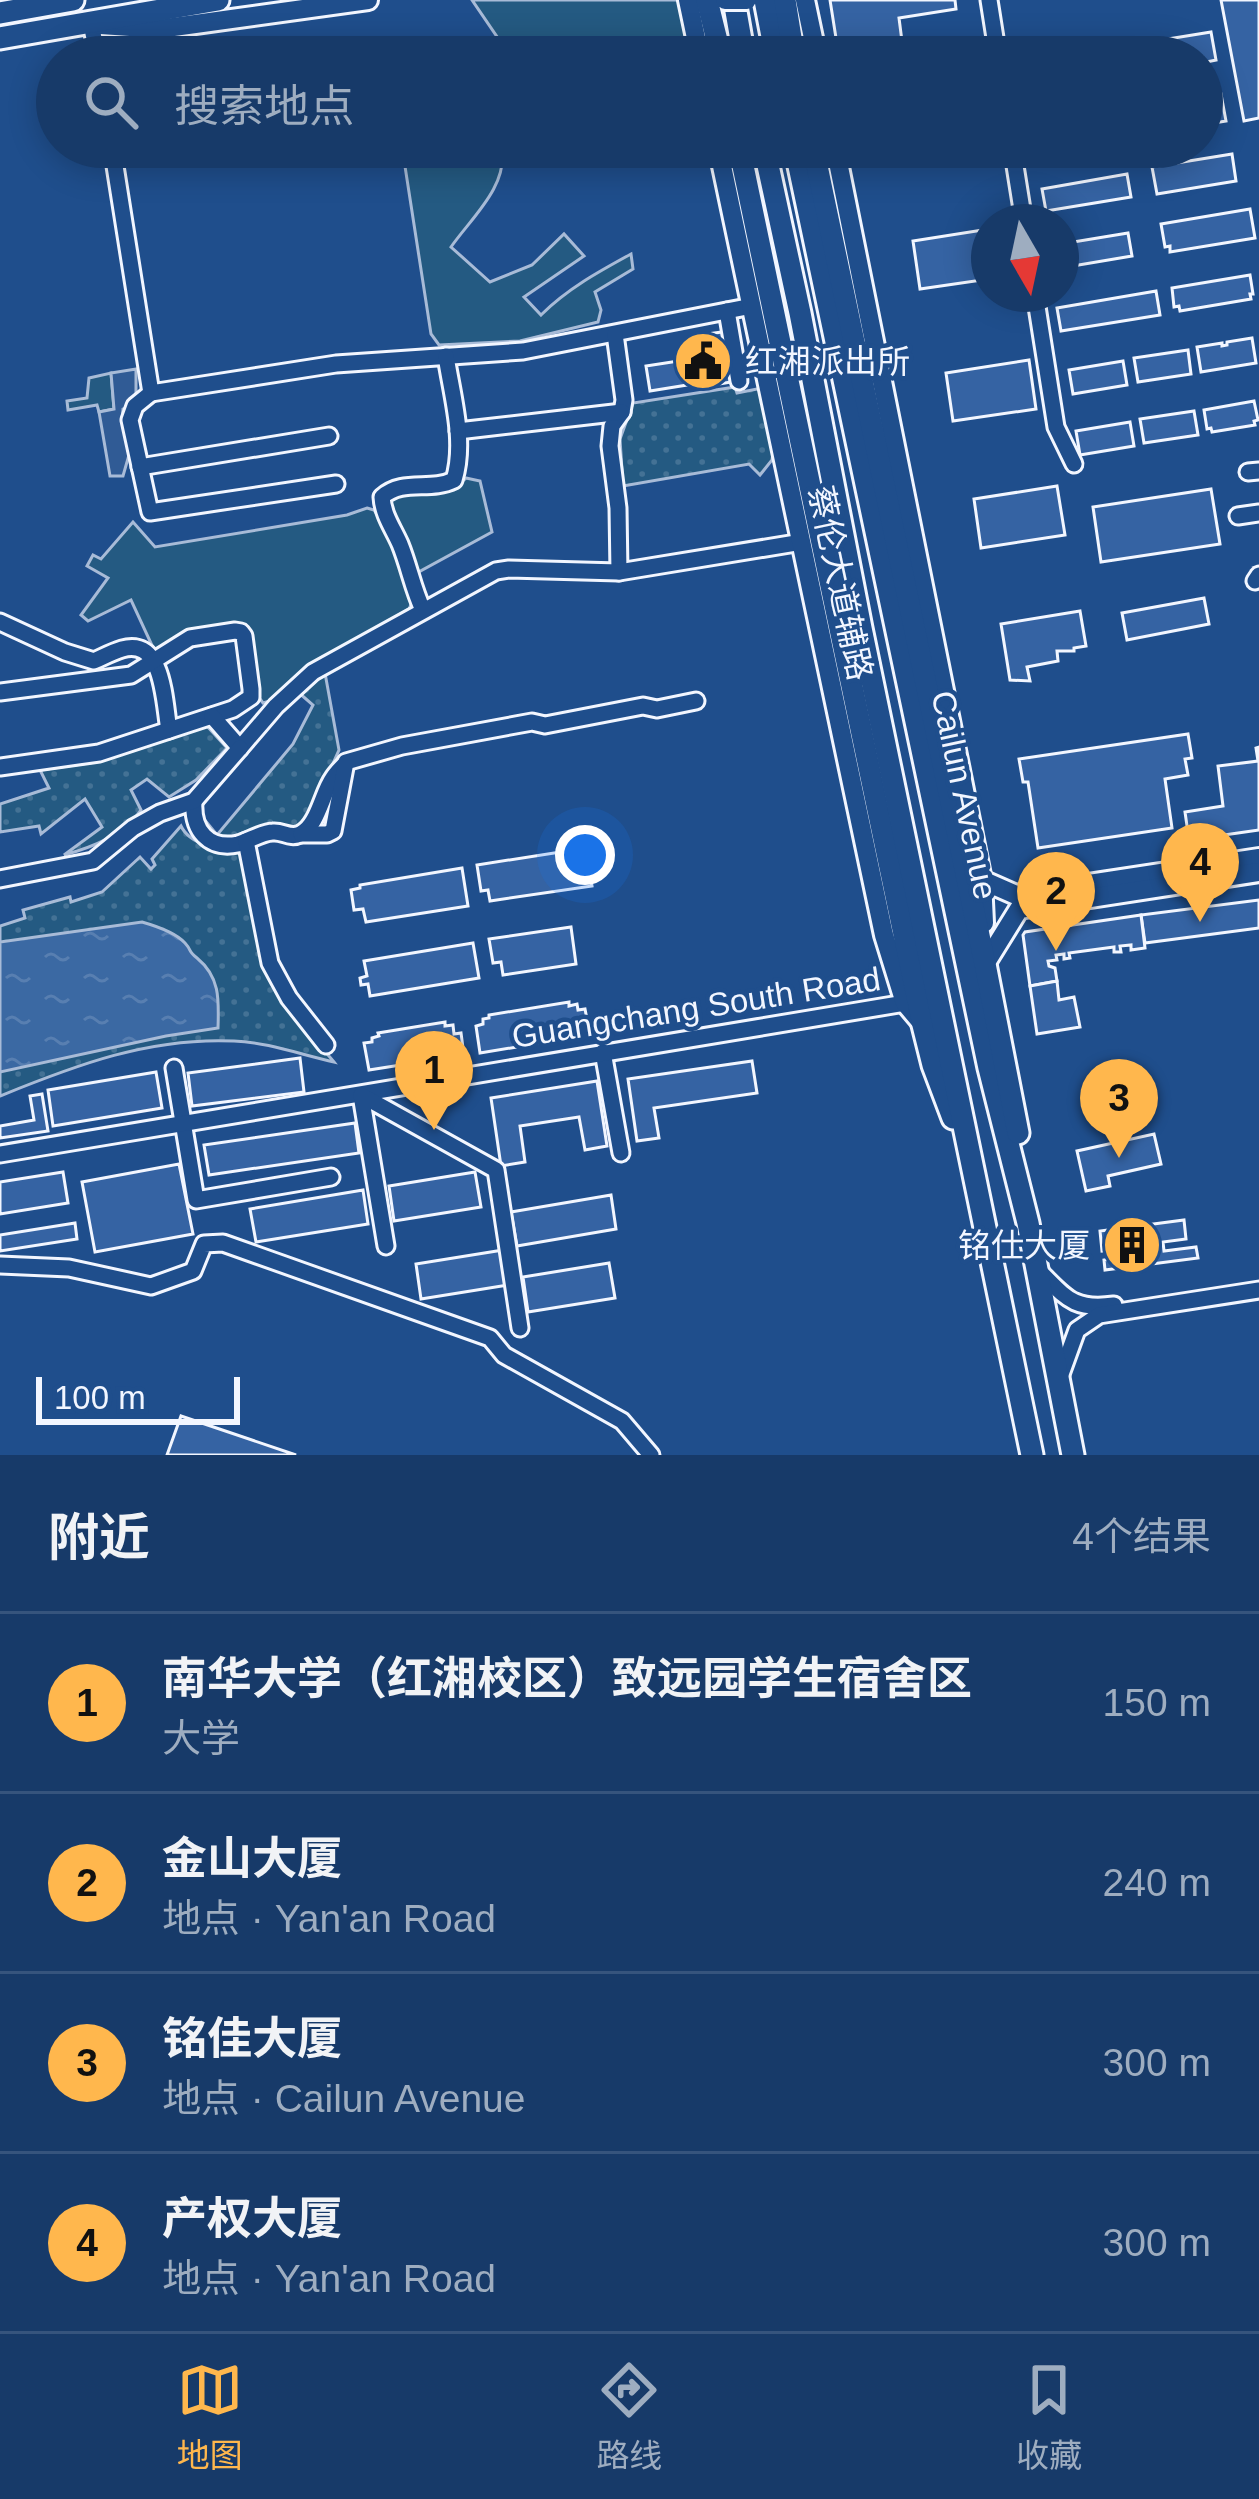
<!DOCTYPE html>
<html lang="zh">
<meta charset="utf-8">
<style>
body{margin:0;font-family:Arial,"Noto Sans SC",sans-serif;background:#244571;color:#f1f3f6}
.compass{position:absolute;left:971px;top:204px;width:108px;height:108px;border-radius:50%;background:#173a69;box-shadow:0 6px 30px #0003;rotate:171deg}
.scale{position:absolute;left:36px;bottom:30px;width:204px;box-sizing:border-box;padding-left:12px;border:6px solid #f2f6ff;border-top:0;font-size:33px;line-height:42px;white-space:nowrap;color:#f2f6ff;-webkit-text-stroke:9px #1f4e8c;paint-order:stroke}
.you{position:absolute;left:585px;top:855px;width:42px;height:42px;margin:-30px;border:9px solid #fff;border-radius:50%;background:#1a73e8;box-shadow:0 0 0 18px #1a73e833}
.badge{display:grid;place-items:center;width:78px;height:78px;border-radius:50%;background:#ffb74d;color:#111;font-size:39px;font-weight:700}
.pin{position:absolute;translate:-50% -99px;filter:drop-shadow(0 3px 6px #0008)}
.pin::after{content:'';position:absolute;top:63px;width:42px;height:36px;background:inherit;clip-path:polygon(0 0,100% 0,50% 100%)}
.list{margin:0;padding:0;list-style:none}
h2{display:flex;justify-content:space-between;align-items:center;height:156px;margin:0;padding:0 48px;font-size:51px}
h2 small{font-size:39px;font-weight:400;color:#9eadc0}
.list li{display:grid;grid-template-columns:78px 1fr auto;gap:36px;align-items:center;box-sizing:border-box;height:180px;padding:0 48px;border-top:3px solid #36547d}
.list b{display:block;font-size:45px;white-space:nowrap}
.list p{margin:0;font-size:39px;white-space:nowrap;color:#9eadc0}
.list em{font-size:39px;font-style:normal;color:#9eadc0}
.icon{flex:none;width:66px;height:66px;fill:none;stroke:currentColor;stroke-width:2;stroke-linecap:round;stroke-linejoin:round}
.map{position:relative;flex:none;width:1259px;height:1455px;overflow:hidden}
.search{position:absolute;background:#173a69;box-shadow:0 6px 30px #0003;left:36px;right:36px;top:36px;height:132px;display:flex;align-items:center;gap:30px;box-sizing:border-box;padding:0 42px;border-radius:66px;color:#9eadc0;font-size:45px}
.sheet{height:876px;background:#173a69}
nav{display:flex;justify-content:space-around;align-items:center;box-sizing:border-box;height:168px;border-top:3px solid #36547d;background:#173a69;font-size:33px;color:#9eadc0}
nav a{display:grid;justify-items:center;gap:6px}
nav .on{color:#ffb74d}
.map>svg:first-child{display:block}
.grass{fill:url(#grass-dots);stroke:#a8bbd7;stroke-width:3}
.forest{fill:url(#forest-crowns);stroke:#a8bbd7;stroke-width:3}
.green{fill:#245a82;stroke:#a8bbd7;stroke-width:3}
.parking{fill:#305b95;stroke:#a8bbd7;stroke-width:3}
.water{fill:url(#water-ripples);stroke:#a8bbd7;stroke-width:3}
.building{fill:#3563a3;stroke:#f2f6ff;stroke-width:3}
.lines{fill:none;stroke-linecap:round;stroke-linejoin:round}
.minor-casing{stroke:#f2f6ff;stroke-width:21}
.major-casing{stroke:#f2f6ff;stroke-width:24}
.highway-casing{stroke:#f2f6ff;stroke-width:27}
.minor{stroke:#1f4e8c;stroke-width:15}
.major{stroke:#1f4e8c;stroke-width:18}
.highway{stroke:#1f4e8c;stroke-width:21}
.major-bridge-casing{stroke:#f2f6ff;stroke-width:24;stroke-linecap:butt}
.major-bridge{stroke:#1f4e8c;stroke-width:18}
.labels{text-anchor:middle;stroke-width:9;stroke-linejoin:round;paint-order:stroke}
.poi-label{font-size:33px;fill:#f2f6ff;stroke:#1f4e8c;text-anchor:start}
.street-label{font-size:33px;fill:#f2f6ff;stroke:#1f4e8c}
</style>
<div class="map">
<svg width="1259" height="1455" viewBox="0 0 1259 1455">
<defs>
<pattern id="grass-dots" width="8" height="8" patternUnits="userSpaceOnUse" patternTransform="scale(3)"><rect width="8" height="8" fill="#245a82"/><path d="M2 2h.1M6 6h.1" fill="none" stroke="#447295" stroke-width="1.8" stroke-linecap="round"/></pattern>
<pattern id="forest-crowns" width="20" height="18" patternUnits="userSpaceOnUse" patternTransform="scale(3)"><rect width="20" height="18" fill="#245a82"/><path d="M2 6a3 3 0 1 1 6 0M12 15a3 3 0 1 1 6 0" fill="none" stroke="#447295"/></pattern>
<pattern id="water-ripples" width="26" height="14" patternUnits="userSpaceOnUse" patternTransform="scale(3)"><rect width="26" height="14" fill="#3b69a3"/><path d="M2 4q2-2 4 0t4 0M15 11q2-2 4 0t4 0" fill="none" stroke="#587fb1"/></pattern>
</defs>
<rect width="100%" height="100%" fill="#1f4e8c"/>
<g class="grass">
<polygon points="735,387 737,393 762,388 773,453 772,460 760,475 749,464 623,486 620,439 633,403"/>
<polygon points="325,673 339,750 306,824 298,832 213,840 199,813 217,835 293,744 313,705 298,692"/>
<path d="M206 725 227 748 196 780 169 797 147 779 131 790 141 810C124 835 93 847 64 855L102 827 85 799 41 834 39 826 0 832V804L49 788 40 770 96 762Z"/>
<path d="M181 826C190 845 220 850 240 850L243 854C250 894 254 939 269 977 281 1009 313 1036 334 1062 302 1055 267 1042 234 1041 150 1037 76 1065 0 1096V926L25 918 23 910 70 897 71 902 102 892 140 857 151 869 155 865 152 859Z"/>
</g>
<polygon class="forest" points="111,373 114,409 99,412 97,405 68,410 67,401 87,398 89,378"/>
<g class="green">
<polygon points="472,0 678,0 690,57 508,57 506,50"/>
<path d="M402 147H502C508 187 472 217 451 247L490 282 532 265 564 234 584 256 524 297 541 315C567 289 598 272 631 254L633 269 595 292 601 310 598 322 520 341 439 345 431 334Z"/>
<polygon points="466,478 480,481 492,532 413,575 388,506 392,497 459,484"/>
<path d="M367 508 374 510 388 529 412 602 409 609 303 671 273 700 263 703 255 692 241 626C197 626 192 626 155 652L131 600 88 621 81 615 108 578 87 566 93 555 101 559 133 522 155 547 347 515Z"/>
</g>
<polygon class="parking" points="136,369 136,394 131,406 123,409 122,419 129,455 123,476 110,476 99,412 114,409 111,373"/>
<path class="water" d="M142 922C156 926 175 932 185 943 193 952 187 950 197 958 220 977 219 999 218 1028L166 1036 0 1072V942Z"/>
<g class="building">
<polygon points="830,0 955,0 956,9 899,18 904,57 839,57"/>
<polygon points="1221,0 1259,0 1259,118 1244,121"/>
<polygon points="1211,32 1216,60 1202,63 1202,57 1133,57 1131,45"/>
<polygon points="1221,94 1226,121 1202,125 1202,97"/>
<polygon points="893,147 978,147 979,149 895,161"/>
<polygon points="1232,154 1236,181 1157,194 1152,167"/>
<polygon points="1127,174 1131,197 1046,211 1042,189"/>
<polygon points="1250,209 1255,238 1170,252 1170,246 1165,247 1161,224"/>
<polygon points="989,229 989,279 920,289 913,241"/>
<polygon points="1128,233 1132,256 1061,268 1061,244"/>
<polygon points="1250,275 1253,294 1250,294 1251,299 1180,311 1179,306 1174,307 1172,288"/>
<polygon points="1156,291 1160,315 1061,331 1057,308"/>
<polygon points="722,332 731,382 713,385 712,381 650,391 646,366 711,356 707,334"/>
<polygon points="1252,338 1256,363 1201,372 1197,347 1222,343 1222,346 1227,345 1227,342"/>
<polygon points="1188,350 1191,374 1138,382 1134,358"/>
<polygon points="1029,360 1036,409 953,421 946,373"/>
<polygon points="1123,361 1127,385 1073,394 1069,370"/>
<polygon points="1254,401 1258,420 1254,421 1255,425 1212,432 1211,428 1207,429 1204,410"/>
<polygon points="1194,411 1198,435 1144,443 1140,419"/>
<polygon points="1130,422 1134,446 1080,455 1076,431"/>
<polygon points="1057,486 1065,535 981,548 974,499"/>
<polygon points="1211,489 1220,544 1101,562 1093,507"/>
<polygon points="1204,598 1209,624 1127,640 1122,613"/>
<polygon points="1080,611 1086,646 1074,648 1074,651 1057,651 1058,661 1027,667 1030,681 1010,680 1001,624"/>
<polygon points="1188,734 1192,758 1185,759 1188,775 1165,779 1172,828 1038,848 1028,782 1023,782 1019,759"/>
<polygon points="1259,747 1259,830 1189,840 1185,812 1223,806 1218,766 1258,761 1256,748"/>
<polygon points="586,848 592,886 490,901 488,890 481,891 477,865"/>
<polygon points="462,868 468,906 366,922 363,909 354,910 351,890 360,888 360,885"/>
<polygon points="1259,900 1259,928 1145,943 1141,915"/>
<polygon points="1141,915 1145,948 1131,950 1131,945 1120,946 1121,952 1114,952 1114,947 1069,953 1070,958 1064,959 1064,954 1056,955 1057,960 1048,961 1049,966 1055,968 1057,981 1030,986 1023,935 1025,932"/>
<polygon points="571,927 576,964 503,975 501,962 493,963 489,939"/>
<polygon points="473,943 479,978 370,996 368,984 361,985 360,978 367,976 364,961"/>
<polygon points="1057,981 1059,1000 1074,997 1080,1027 1037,1034 1030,986"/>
<polygon points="569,1002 569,1006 577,1004 578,1010 585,1009 590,1035 480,1053 476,1026 483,1024 483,1019 489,1018 489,1015"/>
<polygon points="445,1022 445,1026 453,1025 454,1034 461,1033 464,1055 369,1070 364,1043 372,1042 372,1038 379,1036 378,1033"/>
<polygon points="300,1058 304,1092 192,1106 188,1073"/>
<polygon points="752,1061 757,1093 654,1108 659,1138 637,1141 628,1079"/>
<polygon points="156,1072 162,1108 53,1126 48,1090"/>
<polygon points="597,1081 607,1146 585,1150 579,1117 520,1126 525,1162 501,1166 491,1098"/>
<polygon points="42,1094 48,1131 0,1138 0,1126 34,1120 30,1096"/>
<polygon points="355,1123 359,1153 209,1175 204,1145"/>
<polygon points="1154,1134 1161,1164 1108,1176 1110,1186 1086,1191 1077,1151"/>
<polygon points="179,1164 193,1234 95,1252 82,1182"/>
<polygon points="63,1172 68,1203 0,1214 0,1182"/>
<polygon points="475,1172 481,1207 394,1221 389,1186"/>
<polygon points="363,1190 368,1224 256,1242 250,1209"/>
<polygon points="611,1195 616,1229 517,1246 511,1212"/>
<polygon points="1184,1220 1186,1239 1163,1242 1164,1251 1196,1247 1198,1258 1105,1270 1104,1260 1132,1256 1131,1247 1102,1251 1100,1231"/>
<polygon points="75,1223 77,1239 0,1251 0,1235"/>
<polygon points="503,1250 508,1285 421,1299 416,1264"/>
<polygon points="609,1263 615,1298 528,1312 523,1277"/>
<polygon points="181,1416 296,1455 167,1455"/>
</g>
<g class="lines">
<defs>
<g id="minor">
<polyline points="989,0 998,57"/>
<polyline points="91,24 98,57"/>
<polyline points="112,147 151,393 336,364 523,351 752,306"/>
<polyline points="1012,147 1024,222"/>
<polyline points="1035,294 1056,427 1074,464"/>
<polyline points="727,311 739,381"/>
<polyline points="615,334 624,400 622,412 612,426 610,446 618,508 619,572"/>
<polyline points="151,393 135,406 130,420 150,512 336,484"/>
<polyline points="458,431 622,412"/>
<polyline points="140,467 329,436"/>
<polyline points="1248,472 1259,471"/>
<polyline points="1238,516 1259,513"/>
<polyline points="1255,581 1259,575"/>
<path d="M423 610C413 589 409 566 400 544 393 528 383 515 382 497 403 478 430 492 454 480 466 441 452 396 446 356"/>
<path d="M0 622 65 652 94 661C103 657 112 652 122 649 164 637 164 702 169 730"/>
<polyline points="0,692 131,675 190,638 235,631 241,632 244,636 251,689 251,697 233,709 99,753 0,767"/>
<polyline points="212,716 240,748 276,706 313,672 496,571 509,569 619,572 802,542"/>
<path d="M194 801C192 830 208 850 238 844 249 841 262 832 273 832 283 831 290 839 300 834 318 826 322 793 333 778 336 773 341 768 345 764"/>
<polyline points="301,834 327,834 333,831 346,762 402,746 532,722 545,725 643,706 657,709 696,701"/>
<polyline points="246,841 270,963 289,998 326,1045"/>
<polyline points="0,879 93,861 133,828 160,813 194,801 240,748"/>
<polyline points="603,1052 621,1153"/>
<polyline points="174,1068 196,1200 331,1177"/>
<polyline points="0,1154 905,1003"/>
<polyline points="386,1246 361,1095 496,1170 520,1328"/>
<polyline points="0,1265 69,1268 151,1286 193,1271 204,1244 223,1243 490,1338 504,1355 622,1421 651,1455"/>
<path d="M1038 1270C1065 1296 1072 1311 1114 1305"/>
<polyline points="1060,1377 1077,1330 1099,1315 1259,1290"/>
</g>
<g id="major">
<polyline points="688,0 700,57"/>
<polyline points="805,0 817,57"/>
<polyline points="101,25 159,29 368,0"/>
<polyline points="718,147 884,935 905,1003 921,1022"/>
<polyline points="835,147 982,880 984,923"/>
<polyline points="982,880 1016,895 1259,858"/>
<polyline points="985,964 1019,909 1259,872"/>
</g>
<g id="highway">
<polyline points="707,0 721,57"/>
<polyline points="734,0 744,57"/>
<polyline points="765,0 776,57"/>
<polyline points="785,0 794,57"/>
<polyline points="0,13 73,0"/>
<polyline points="0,38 218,0"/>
<polyline points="739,147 923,1025 933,1065 953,1118"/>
<polyline points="764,147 800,313 861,628 1032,1455"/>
<polyline points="795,147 989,1068 1028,1223 1073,1455"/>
<polyline points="813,147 985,964 1018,1133"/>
</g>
</defs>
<use href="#minor" class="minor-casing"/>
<use href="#major" class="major-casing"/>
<use href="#highway" class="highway-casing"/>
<use href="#minor" class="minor"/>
<use href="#major" class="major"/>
<use href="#highway" class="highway"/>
<defs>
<polyline id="major-bridge" points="725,0 747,0"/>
</defs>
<use href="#major-bridge" class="major-bridge-casing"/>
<use href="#major-bridge" class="major-bridge"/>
</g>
<defs>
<symbol id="civic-disc" viewBox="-11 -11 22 22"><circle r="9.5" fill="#ffb74d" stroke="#1f4e8c"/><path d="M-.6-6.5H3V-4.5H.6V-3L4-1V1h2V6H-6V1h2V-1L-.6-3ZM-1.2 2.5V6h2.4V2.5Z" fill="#111"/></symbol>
<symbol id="building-disc" viewBox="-11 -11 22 22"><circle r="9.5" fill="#ffb74d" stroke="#1f4e8c"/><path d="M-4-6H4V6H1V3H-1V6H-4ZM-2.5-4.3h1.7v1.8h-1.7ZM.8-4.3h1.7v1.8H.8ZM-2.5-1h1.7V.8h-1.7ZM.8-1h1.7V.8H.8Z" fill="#111"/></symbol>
</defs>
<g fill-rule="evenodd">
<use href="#civic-disc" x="670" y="328" width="66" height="66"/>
<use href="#building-disc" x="1099" y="1212" width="66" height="66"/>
</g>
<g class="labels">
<g class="poi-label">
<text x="745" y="373">红湘派出所</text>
<text x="1090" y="1257" text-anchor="end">铭仕大厦</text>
</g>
<g class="street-label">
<text transform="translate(841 583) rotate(78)" y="12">蔡伦大道辅路</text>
<text transform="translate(965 795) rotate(78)" y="12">Cailun Avenue</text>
<text transform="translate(696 1007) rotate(-9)" y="12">Guangchang South Road</text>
</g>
</g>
</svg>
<svg class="compass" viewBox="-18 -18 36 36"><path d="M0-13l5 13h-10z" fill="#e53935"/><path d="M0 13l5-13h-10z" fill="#9eadc0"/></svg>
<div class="scale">100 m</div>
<div class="you"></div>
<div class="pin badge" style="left:434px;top:1130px">1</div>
<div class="pin badge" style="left:1056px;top:951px">2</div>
<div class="pin badge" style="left:1119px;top:1158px">3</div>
<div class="pin badge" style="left:1200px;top:922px">4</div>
<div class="search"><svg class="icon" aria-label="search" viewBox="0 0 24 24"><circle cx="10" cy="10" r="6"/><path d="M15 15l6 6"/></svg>搜索地点</div>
</div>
<section class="sheet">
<h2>附近<small>4个结果</small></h2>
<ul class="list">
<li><span class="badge">1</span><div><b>南华大学（红湘校区）致远园学生宿舍区</b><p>大学</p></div><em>150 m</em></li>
<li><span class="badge">2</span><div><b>金山大厦</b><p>地点 · Yan'an Road</p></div><em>240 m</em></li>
<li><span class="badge">3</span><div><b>铭佳大厦</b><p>地点 · Cailun Avenue</p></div><em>300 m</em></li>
<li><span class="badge">4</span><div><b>产权大厦</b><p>地点 · Yan'an Road</p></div><em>300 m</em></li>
</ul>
</section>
<nav>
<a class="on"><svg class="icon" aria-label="map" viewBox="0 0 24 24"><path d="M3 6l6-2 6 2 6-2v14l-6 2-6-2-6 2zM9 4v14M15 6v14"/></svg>地图</a>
<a><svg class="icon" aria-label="directions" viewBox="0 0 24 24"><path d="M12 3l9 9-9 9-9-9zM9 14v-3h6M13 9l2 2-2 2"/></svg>路线</a>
<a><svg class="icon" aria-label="saved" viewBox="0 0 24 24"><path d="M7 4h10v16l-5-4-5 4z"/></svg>收藏</a>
</nav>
